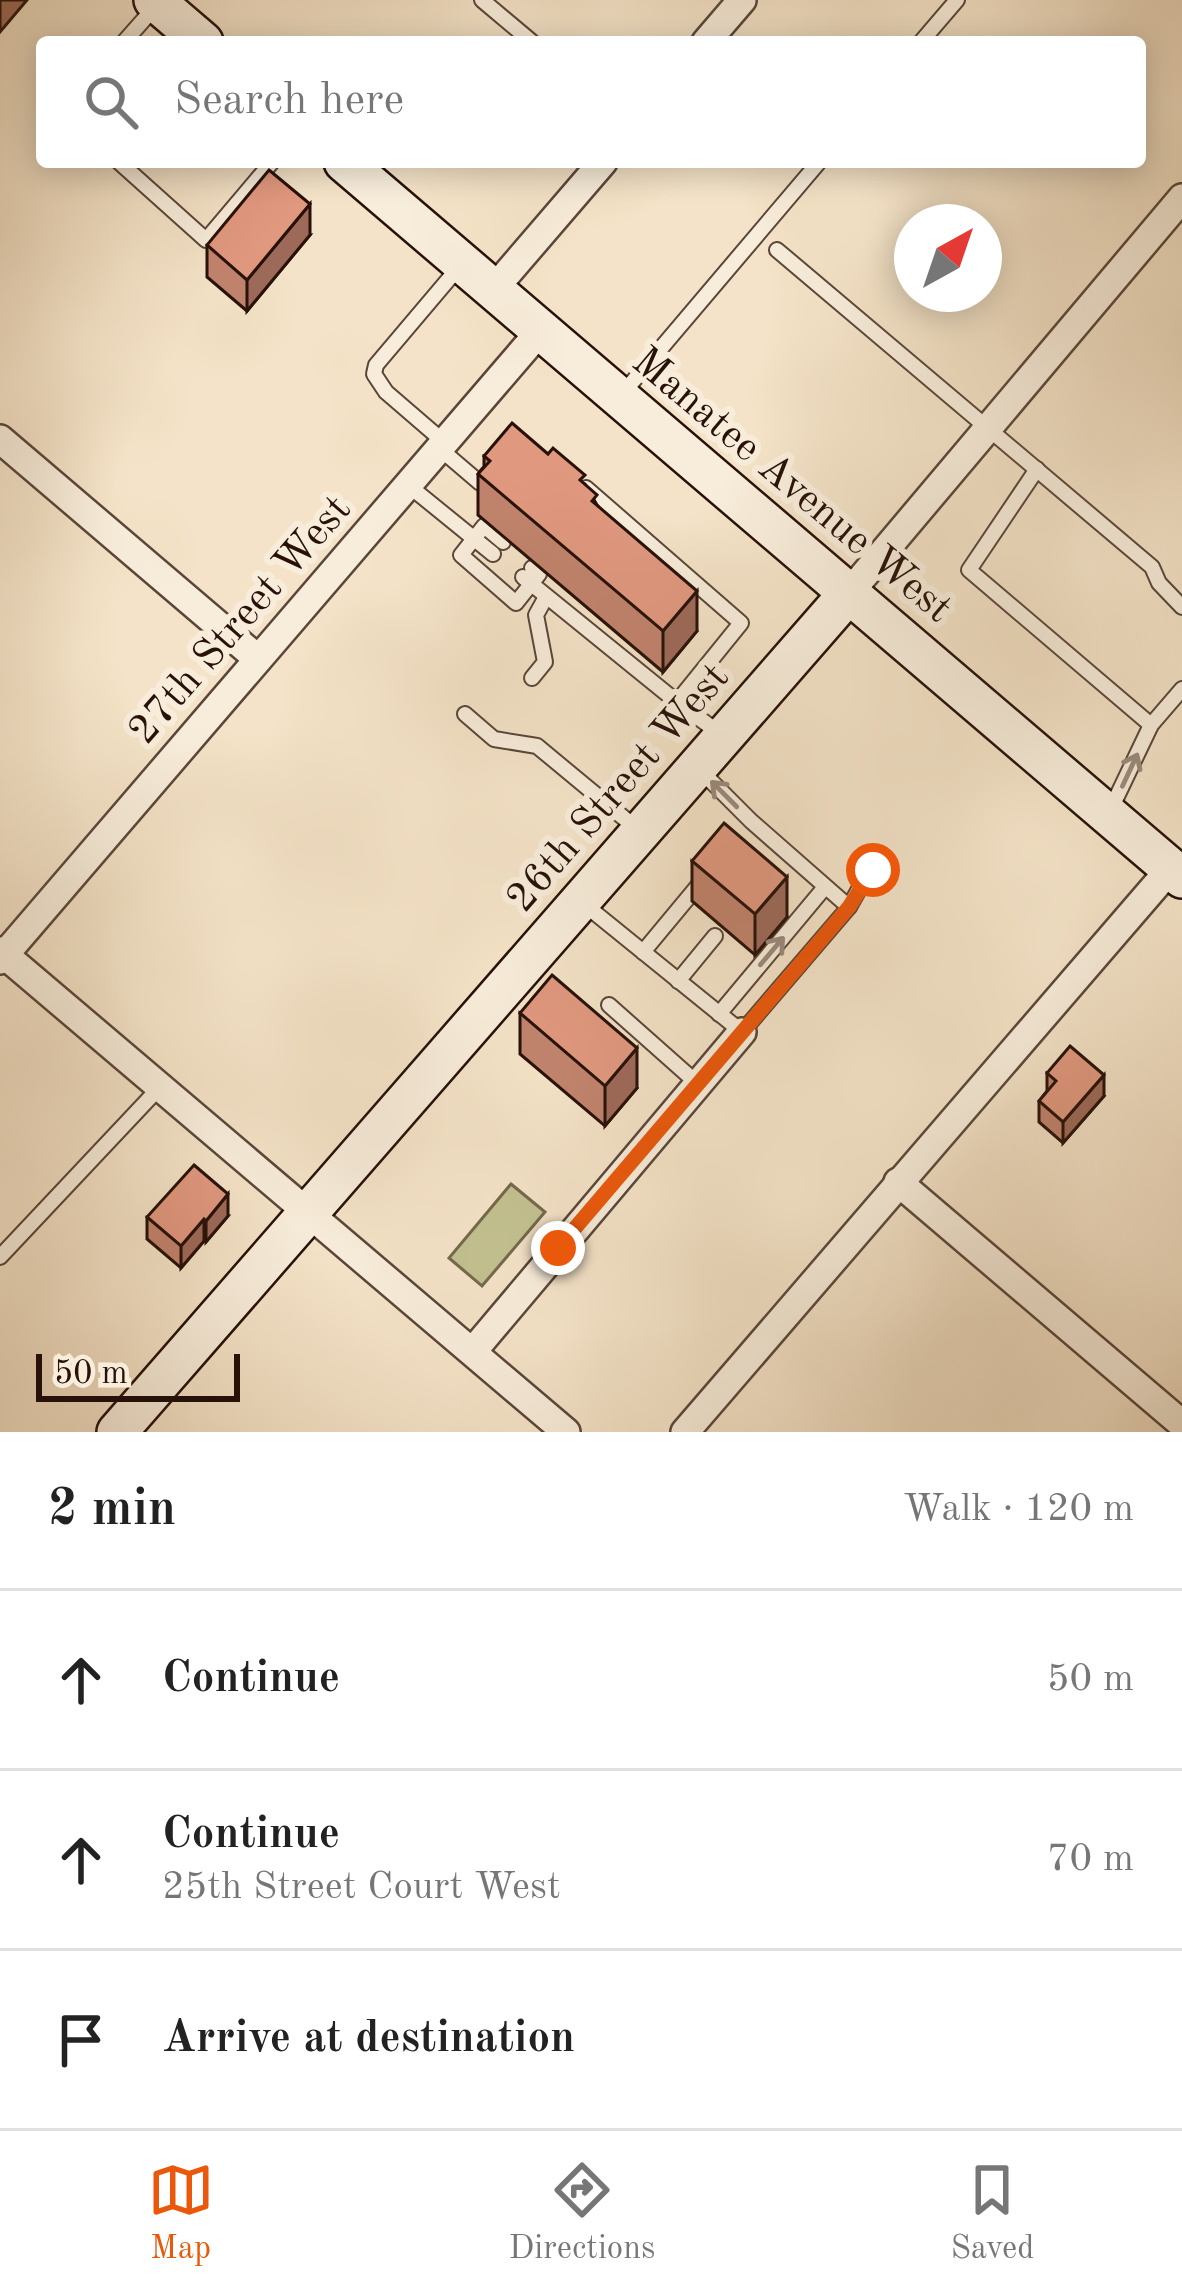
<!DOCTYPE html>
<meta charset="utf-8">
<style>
body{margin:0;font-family:"Old Standard TT",serif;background:#f2f2f2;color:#222}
.compass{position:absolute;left:894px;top:204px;width:108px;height:108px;border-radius:50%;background:#fff;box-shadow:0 6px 30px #0003;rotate:40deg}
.scale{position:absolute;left:36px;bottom:30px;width:204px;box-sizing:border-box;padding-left:12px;border:6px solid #271109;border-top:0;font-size:33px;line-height:42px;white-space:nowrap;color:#271109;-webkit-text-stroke:9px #f8eddb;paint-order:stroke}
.stop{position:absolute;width:36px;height:36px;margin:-27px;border:9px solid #ea580c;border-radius:50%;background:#fff}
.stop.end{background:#ea580c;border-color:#fff;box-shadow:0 3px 12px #0008}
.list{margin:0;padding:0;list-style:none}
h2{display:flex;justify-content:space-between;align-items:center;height:156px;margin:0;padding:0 48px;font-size:51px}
h2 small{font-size:39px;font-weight:400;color:#767676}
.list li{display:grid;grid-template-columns:78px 1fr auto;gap:36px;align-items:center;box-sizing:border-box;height:180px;padding:0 48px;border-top:3px solid #e0e0e0}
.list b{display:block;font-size:45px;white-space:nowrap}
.list p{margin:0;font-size:39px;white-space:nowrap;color:#767676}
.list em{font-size:39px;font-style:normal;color:#767676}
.icon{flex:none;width:66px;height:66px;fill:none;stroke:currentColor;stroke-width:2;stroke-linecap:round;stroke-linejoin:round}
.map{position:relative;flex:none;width:1182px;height:1432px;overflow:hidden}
.search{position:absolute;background:#fff;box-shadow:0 6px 30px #0003;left:36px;right:36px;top:36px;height:132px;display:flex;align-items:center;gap:30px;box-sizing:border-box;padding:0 42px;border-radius:12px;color:#767676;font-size:45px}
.sheet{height:696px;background:#fff}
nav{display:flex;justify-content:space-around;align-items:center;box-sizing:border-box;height:168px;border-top:3px solid #e0e0e0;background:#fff;font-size:33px;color:#767676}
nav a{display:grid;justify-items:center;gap:6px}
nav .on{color:#ea580c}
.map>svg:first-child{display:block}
.pitch{fill:#c3c190;stroke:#75694c;stroke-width:3}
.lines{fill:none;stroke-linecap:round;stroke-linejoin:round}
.lane-casing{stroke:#5a4639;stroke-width:18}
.street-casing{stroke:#5a4639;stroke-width:32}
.secondary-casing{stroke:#271109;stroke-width:44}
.lane{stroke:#f8eddb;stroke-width:14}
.street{stroke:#f8eddb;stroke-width:27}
.secondary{stroke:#f8eddb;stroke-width:39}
.wall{fill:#c1836d;stroke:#271109;stroke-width:3}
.shaded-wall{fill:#9d6a59;stroke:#271109;stroke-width:3}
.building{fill:#e0987f;stroke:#271109;stroke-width:3}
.oneway{stroke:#9a8a7c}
.route{stroke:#ea580c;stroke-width:15}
.labels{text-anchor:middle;stroke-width:12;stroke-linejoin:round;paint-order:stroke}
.street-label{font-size:42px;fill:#271109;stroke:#f8eddb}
</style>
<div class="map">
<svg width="1182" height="1432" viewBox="0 0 1182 1432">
<rect width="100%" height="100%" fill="#f4e3c8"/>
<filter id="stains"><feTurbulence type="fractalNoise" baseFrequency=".00167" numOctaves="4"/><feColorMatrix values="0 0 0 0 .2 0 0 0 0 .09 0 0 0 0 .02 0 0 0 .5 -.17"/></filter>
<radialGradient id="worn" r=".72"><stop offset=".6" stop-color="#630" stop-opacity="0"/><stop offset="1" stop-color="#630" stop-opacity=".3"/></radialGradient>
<polygon class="pitch" points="511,1184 545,1212 482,1286 449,1258"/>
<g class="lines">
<defs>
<g id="lane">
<polyline points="482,0 532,42"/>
<polyline points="124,42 155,7"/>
<polyline points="921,42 957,0"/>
<polyline points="119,162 206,240 272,162"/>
<polyline points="777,250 1152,567 1159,583 1182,607"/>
<polyline points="623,393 819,162"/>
<polyline points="444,442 386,392 374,374 376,365 459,267"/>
<polyline points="439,448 480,483 488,473"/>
<polyline points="1037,469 969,570 1151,725"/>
<polyline points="408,485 493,554"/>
<polyline points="586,488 741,623 677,702 722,735"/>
<polyline points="503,542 484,526 461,555 516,603 539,574 532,568"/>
<polyline points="523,577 677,702"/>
<polyline points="532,678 545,662 536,615 546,597"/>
<polyline points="465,714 494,739 537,746 636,828"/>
<polyline points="700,770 751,821 849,907"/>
<polyline points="1109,813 1151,725 1182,689"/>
<polyline points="584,904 742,1032 849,907 878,856"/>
<polyline points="643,952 702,881"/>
<polyline points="678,981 715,936"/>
<polyline points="609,1005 698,1084"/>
<polyline points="719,1014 825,887"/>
<polyline points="0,1257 160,1087"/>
</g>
<g id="street">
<polyline points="706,42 742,0"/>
<polyline points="493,290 603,162"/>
<polyline points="0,439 258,659"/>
<polyline points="849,593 1182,198"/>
<polyline points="0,951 566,1432"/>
<polyline points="0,960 541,330"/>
<polyline points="898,1182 1182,1424"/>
<polyline points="473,1351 742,1032"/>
<polyline points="685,1432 1171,868"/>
</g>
<g id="secondary">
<polyline points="154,0 203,42"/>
<polyline points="344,162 1182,878"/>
<polyline points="117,1432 849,593"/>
</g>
</defs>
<use href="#lane" class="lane-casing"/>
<use href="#street" class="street-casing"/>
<use href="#secondary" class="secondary-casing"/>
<use href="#lane" class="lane"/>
<use href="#street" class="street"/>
<use href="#secondary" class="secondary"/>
</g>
<g class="wall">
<polygon points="310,235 247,311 207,277 207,245"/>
<polygon points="484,456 585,484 597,505 697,631 663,672 478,515 478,474 484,467"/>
<polygon points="692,861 787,917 755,955 692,901"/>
<polygon points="520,1013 637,1088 605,1126 520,1054"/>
<polygon points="1047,1073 1104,1096 1063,1143 1039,1122 1039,1101 1047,1091"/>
<polygon points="228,1216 206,1242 204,1241 181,1268 147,1239 147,1217"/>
</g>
<g class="shaded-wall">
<polygon points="0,0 27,0 0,32"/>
<polygon points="310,204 310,235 247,311 247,280"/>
<polygon points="697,591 697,631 663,672 663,631"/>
<polygon points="787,877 787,917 755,955 755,914"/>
<polygon points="637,1048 637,1088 605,1126 605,1086"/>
<polygon points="1104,1075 1104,1096 1063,1143 1063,1122"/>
<polygon points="228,1194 228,1216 206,1242 206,1221"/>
<polygon points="204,1219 204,1241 181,1268 181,1246"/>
</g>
<g class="building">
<polygon points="269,170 310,204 247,280 207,245"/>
<polygon points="512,423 548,454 553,448 585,475 580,480 597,495 592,501 697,591 663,631 478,474 490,461 484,456"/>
<polygon points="724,823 787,877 755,914 692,861"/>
<polygon points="552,975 637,1048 605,1086 520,1013"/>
<polygon points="1070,1046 1104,1075 1063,1122 1039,1101 1056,1081 1047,1073"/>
<polygon points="194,1165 228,1194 206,1221 204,1219 181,1246 147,1217"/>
</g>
<defs><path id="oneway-shaft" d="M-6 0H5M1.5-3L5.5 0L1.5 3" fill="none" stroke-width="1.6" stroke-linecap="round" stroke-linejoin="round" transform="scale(3)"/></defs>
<g class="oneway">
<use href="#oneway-shaft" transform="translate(1130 770) rotate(-65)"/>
<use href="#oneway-shaft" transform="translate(724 794) rotate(-135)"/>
<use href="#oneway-shaft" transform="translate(772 951) rotate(-50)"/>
</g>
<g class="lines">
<polyline class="route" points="558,1248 849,907 873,870"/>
</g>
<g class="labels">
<g class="street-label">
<text transform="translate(794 483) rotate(40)" y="15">Manatee Avenue West</text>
<text transform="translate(238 618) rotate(-49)" y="15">27th Street West</text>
<text transform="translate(616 786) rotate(-49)" y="15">26th Street West</text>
</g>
</g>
<rect width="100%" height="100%" filter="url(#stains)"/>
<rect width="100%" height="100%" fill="url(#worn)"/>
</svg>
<svg class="compass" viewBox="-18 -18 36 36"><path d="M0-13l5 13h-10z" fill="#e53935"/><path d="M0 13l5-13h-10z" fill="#767676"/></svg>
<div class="scale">50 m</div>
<div class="stop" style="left:873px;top:870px"></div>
<div class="stop end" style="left:558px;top:1248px"></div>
<div class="search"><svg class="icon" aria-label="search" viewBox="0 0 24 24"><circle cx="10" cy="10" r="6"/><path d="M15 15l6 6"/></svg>Search here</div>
</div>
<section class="sheet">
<h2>2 min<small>Walk · 120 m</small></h2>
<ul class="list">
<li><svg class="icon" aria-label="ahead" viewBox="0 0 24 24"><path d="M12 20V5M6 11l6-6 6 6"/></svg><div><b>Continue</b></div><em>50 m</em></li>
<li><svg class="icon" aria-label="ahead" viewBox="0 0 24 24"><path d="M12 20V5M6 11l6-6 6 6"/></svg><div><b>Continue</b><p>25th Street Court West</p></div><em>70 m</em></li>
<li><svg class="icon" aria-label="arrive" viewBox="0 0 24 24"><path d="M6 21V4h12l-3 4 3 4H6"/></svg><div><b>Arrive at destination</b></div></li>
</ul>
</section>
<nav>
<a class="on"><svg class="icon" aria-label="map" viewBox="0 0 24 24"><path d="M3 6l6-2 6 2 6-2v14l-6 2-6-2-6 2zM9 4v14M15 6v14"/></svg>Map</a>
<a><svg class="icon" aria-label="directions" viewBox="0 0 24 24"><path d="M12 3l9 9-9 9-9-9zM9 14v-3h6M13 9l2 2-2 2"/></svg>Directions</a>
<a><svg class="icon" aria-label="saved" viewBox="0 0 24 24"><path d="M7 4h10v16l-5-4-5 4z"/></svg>Saved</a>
</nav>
